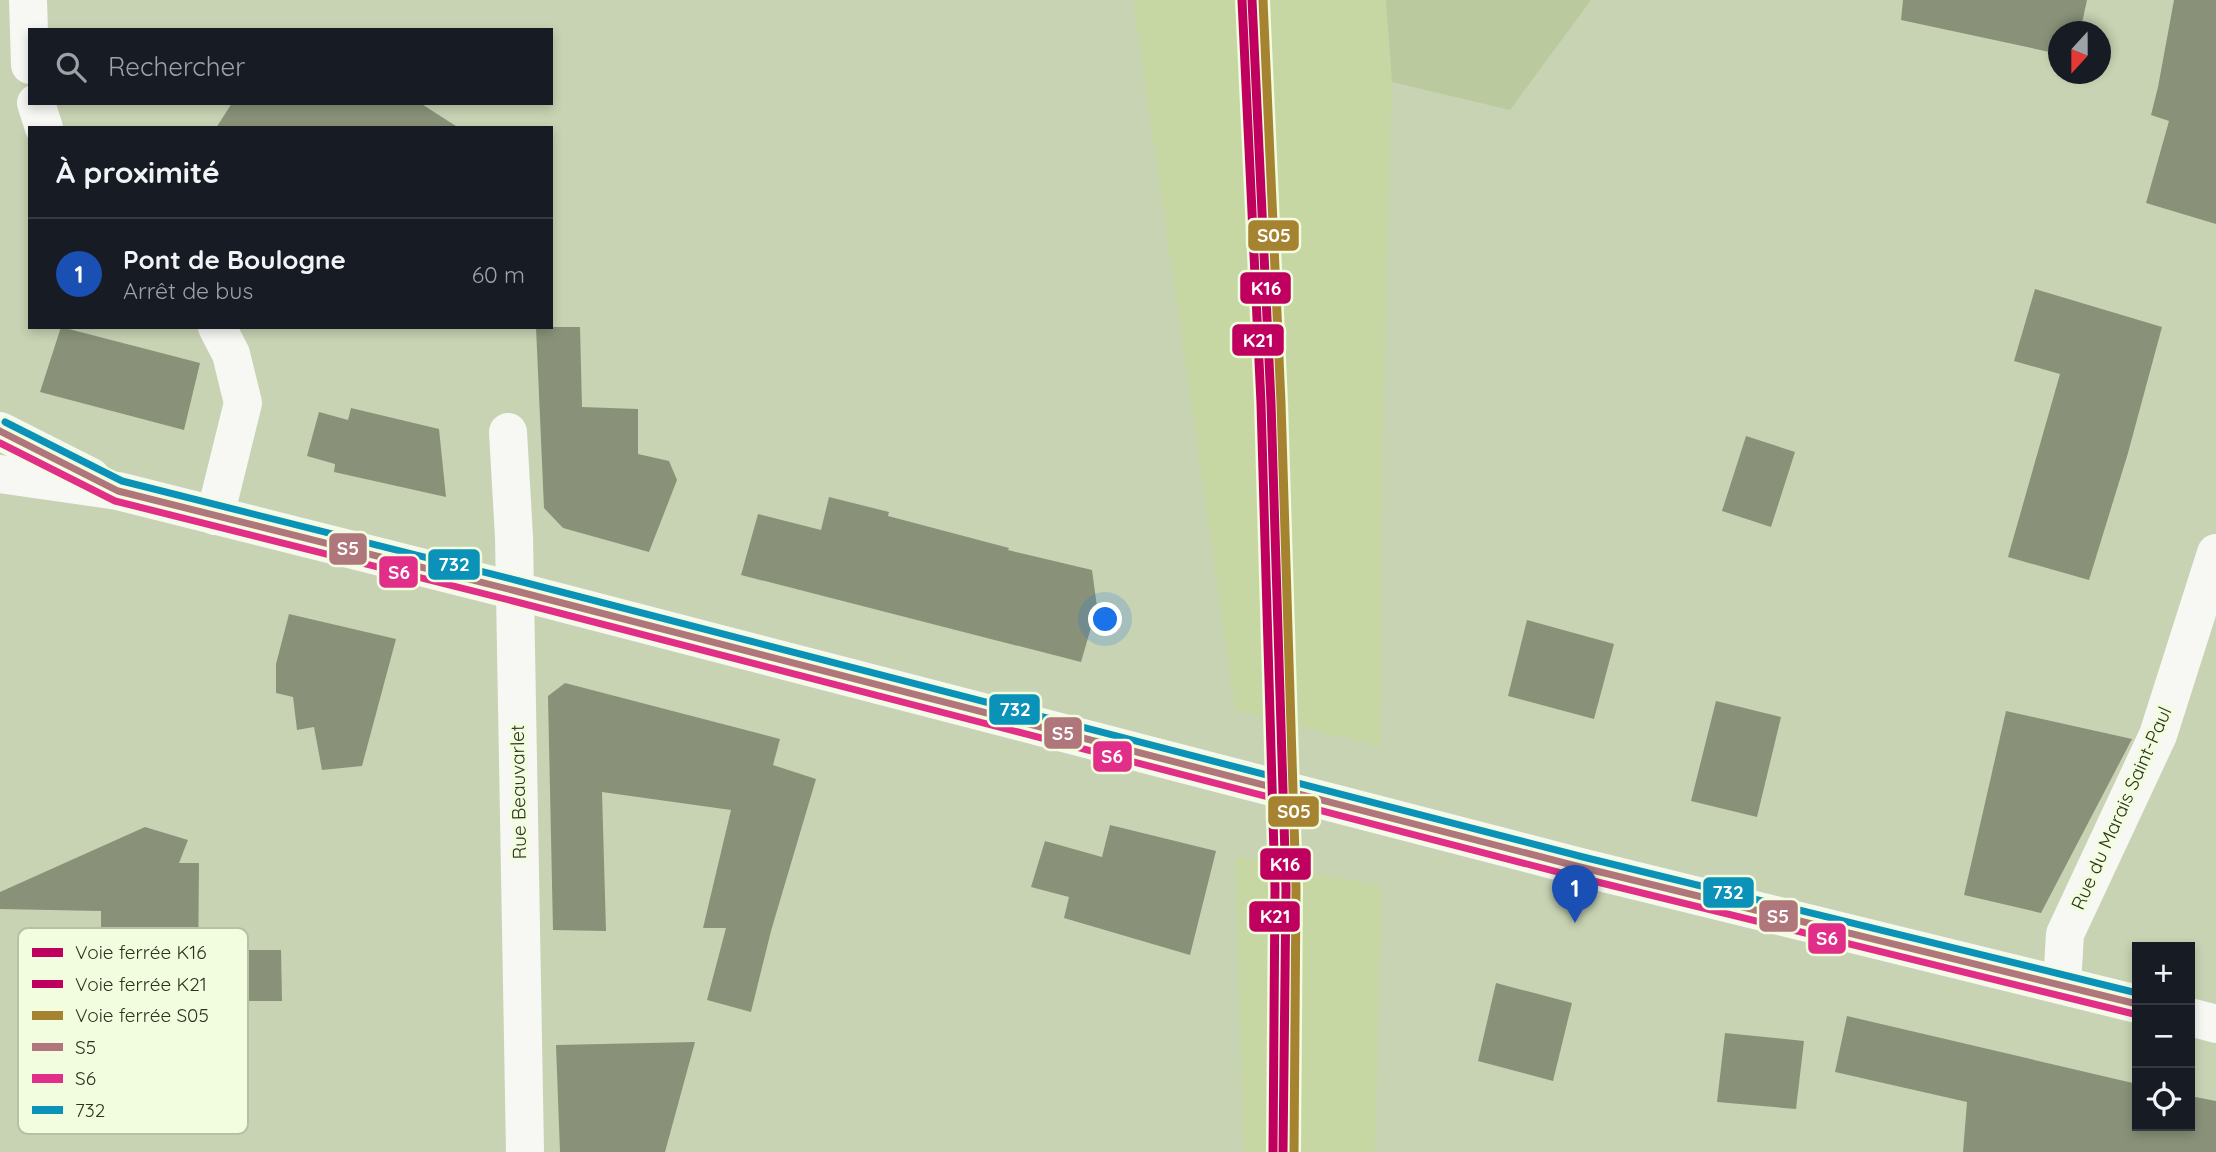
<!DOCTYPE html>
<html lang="fr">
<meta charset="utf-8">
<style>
body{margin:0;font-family:Quicksand,sans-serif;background:#20242c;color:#f1f3f6}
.controls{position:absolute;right:21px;bottom:21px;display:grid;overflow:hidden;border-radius:0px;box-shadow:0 4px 10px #0003}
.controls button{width:63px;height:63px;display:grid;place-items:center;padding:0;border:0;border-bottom:2px solid #363941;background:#171b24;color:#f1f3f6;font:35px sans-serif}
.compass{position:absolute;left:2048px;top:21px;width:63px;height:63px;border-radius:50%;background:#171b24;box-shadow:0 4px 10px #0003;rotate:201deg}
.you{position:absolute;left:1106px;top:620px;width:24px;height:24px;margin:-18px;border:5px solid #fff;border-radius:50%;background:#1a73e8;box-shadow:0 0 0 10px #1a73e833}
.badge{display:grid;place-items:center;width:46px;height:46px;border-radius:50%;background:#db2777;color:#fff;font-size:23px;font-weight:700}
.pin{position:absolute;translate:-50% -58px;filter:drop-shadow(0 2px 4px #0008)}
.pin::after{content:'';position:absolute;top:37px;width:24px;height:21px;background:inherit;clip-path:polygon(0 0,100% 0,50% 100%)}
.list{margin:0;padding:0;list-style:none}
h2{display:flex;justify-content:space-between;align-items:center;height:91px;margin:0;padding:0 28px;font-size:30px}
h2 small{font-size:23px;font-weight:400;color:#9ea1a6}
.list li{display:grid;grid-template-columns:46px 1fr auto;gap:21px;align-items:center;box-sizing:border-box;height:112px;padding:0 28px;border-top:2px solid #363941}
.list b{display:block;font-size:26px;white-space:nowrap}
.list p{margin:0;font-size:23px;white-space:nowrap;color:#9ea1a6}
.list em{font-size:23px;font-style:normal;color:#9ea1a6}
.icon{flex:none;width:38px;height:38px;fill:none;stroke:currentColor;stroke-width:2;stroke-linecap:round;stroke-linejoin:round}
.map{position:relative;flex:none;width:2216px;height:1152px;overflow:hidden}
.search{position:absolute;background:#171b24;box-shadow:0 4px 10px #0003;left:28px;top:28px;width:525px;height:77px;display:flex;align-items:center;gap:18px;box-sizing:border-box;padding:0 24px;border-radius:0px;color:#9ea1a6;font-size:26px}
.panel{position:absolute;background:#171b24;box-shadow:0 4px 10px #0003;left:28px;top:126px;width:525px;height:203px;border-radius:0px}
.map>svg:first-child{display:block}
.built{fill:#c6d7a4}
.green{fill:#bbca9e}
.building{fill:#899279}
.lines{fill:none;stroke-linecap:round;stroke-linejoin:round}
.minor{stroke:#f7f8f4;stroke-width:38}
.major{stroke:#f7f8f4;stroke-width:38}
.bus-1-casing{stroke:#f2fcdf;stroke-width:12}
.bus-2-casing{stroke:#f2fcdf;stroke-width:12}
.bus-3-casing{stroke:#f2fcdf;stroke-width:12}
.bus-1{stroke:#af767c;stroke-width:7}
.bus-2{stroke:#e12f89;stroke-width:7}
.bus-3{stroke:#0b92b8;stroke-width:7}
.rail-1-casing{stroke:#f2fcdf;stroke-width:14}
.rail-2-casing{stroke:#f2fcdf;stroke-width:14}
.rail-3-casing{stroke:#f2fcdf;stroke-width:14}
.rail-1{stroke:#bf005f;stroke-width:9}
.rail-2{stroke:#bf005f;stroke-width:9}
.rail-3{stroke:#a68331;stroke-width:9}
.labels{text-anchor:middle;stroke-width:7;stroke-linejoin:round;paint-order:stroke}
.street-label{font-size:19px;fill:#2d341d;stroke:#f2fcdf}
.key{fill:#f2fcdf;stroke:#b7c0a5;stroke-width:2}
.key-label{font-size:19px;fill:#2d341d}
.line-badge{stroke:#f2fcdf;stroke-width:2.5}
.badge-label{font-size:19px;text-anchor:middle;font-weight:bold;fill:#fff}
</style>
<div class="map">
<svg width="2216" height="1152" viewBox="0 0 2216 1152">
<rect width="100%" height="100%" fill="#c8d3b3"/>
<g class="built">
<polygon points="1133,0 1386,0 1392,82 1383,430 1380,747 1235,710"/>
<polygon points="1235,856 1382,886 1375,1152 1244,1152"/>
</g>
<polygon class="green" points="1386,0 1591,0 1510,110 1392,82"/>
<g class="building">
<polygon points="1903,0 2087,0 2080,32 2059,32 2059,54 1901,20"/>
<polygon points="2174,0 2216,0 2216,224 2146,203 2169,121 2151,115 2158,87"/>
<polygon points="232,103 420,103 459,128 216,128"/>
<polygon points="2035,289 2162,327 2128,453 2089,580 2008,557 2060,374 2014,361"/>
<polygon points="61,327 200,363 184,430 40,392"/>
<polygon points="536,327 580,327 582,407 638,409 638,454 669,461 677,480 649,552 563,528 544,508"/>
<polygon points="351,408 439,429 446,497 334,472 335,464 307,456 319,412 348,420"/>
<polygon points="1746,436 1795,452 1771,527 1722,511"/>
<polygon points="829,497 889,512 888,516 1009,548 1008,550 1092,570 1097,607 1081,662 741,575 758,514 821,530"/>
<polygon points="289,614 396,639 362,766 322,770 314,727 297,730 293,697 276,693 276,664"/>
<polygon points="1527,620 1614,644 1594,719 1508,696"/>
<polygon points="565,683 780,739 773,765 816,779 771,931 751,1012 707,1000 726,928 703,928 731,810 602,792 606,931 553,930 548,696"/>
<polygon points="1716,701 1781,717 1757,817 1691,801"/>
<polygon points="2006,711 2132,739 2041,913 1964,895"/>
<polygon points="1110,825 1216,851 1190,955 1064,918 1069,897 1031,887 1045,841 1102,857"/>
<polygon points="145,827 188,840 179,863 199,863 198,978 135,977 140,948 101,949 101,911 0,909 0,892"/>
<polygon points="234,950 281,950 282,1001 235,1001"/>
<polygon points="1496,983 1572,1003 1553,1081 1478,1061"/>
<polygon points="1847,1016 2137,1084 2137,1126 2190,1126 2190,1096 2216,1101 2216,1152 1963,1152 1967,1102 1835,1072"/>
<polygon points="1725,1033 1804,1041 1796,1109 1717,1102"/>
<polygon points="695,1042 665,1152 560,1152 556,1045"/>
</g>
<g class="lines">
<g class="minor">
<polyline points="28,0 30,65"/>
<polyline points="36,103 44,128"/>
<polyline points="508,432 514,537 525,1152"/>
<polyline points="215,516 243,403 231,354 217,327"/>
<polyline points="2062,985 2065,934 2158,735 2216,553"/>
</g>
<g class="major">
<polyline points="0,431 91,477"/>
<polyline points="0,474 118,491 516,591 1580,867 2137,1004"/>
<polyline points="2190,1017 2216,1024"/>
</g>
<defs>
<polyline id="bus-1" points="0,431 118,491 516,591 1580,867 2137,1004"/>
<polyline id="bus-2" points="0,443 115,501 513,601 1577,877 2134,1014"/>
<polyline id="bus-3" points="5,422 122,481 519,581 1583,857 2137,993"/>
</defs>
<use href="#bus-1" class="bus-1-casing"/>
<use href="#bus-2" class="bus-2-casing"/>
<use href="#bus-3" class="bus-3-casing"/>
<use href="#bus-1" class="bus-1"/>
<use href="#bus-2" class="bus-2"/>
<use href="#bus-3" class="bus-3"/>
<defs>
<polyline id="rail-1" points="1252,0 1271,403 1286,888 1283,1152"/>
<polyline id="rail-2" points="1242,0 1261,403 1275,888 1273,1152"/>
<polyline id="rail-3" points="1263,0 1281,403 1296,888 1294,1152"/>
</defs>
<use href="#rail-1" class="rail-1-casing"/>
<use href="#rail-2" class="rail-2-casing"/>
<use href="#rail-3" class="rail-3-casing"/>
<use href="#rail-1" class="rail-1"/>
<use href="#rail-2" class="rail-2"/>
<use href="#rail-3" class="rail-3"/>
</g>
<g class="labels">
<g class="street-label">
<text transform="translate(518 792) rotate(-91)" y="7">Rue Beauvarlet</text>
<text transform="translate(2121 808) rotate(-66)" y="7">Rue du Marais Saint-Paul</text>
</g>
</g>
<rect x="18" y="928" width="230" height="206" rx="10" class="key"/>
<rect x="32" y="948" width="31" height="9" fill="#bf005f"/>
<rect x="32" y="980" width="31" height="8" fill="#bf005f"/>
<rect x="32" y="1011" width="31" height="9" fill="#a68331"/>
<rect x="32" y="1043" width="31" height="8" fill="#af767c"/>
<rect x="32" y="1074" width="31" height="9" fill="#e12f89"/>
<rect x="32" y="1106" width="31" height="8" fill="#0b92b8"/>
<g class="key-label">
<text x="75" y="959">Voie ferrée K16</text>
<text x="75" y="991">Voie ferrée K21</text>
<text x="75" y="1022">Voie ferrée S05</text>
<text x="75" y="1054">S5</text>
<text x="75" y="1085">S6</text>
<text x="75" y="1117">732</text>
</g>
<g class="line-badge">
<rect x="1247" y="219" width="53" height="33" rx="7" fill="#a68331"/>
<rect x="1239" y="271" width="53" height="34" rx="7" fill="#bf005f"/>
<rect x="1231" y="323" width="54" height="34" rx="7" fill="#bf005f"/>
<rect x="328" y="532" width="40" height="34" rx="7" fill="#af767c"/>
<rect x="427" y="548" width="54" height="33" rx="7" fill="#0b92b8"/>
<rect x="378" y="555" width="41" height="34" rx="7" fill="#e12f89"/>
<rect x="988" y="693" width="53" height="33" rx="7" fill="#0b92b8"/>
<rect x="1043" y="716" width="40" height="34" rx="7" fill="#af767c"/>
<rect x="1092" y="740" width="41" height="33" rx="7" fill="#e12f89"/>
<rect x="1267" y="795" width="53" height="33" rx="7" fill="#a68331"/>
<rect x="1259" y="847" width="53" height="34" rx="7" fill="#bf005f"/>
<rect x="1702" y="876" width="53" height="33" rx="7" fill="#0b92b8"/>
<rect x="1758" y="899" width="41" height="34" rx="7" fill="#af767c"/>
<rect x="1248" y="900" width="53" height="33" rx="7" fill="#bf005f"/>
<rect x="1807" y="922" width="40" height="33" rx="7" fill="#e12f89"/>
</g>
<g class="badge-label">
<text x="1274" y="242">S05</text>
<text x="1266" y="295">K16</text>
<text x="1258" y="347">K21</text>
<text x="348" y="555">S5</text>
<text x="454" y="571">732</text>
<text x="399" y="579">S6</text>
<text x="1015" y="716">732</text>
<text x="1063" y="740">S5</text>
<text x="1112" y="763">S6</text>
<text x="1294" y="818">S05</text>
<text x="1285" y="871">K16</text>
<text x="1728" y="899">732</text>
<text x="1778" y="923">S5</text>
<text x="1275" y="923">K21</text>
<text x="1827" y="945">S6</text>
</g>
</svg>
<div class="controls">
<button>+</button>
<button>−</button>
<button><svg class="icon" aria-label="locate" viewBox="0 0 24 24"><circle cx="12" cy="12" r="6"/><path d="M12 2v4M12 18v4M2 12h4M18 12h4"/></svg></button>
</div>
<svg class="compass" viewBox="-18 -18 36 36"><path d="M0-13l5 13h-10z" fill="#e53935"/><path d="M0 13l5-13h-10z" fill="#9ea1a6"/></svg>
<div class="you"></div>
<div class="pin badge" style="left:1575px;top:923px;background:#1a4fb4">1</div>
<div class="search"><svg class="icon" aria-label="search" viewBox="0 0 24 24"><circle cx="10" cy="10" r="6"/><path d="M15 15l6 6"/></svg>Rechercher</div>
<section class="panel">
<h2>À proximité<small></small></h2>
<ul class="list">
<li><span class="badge" style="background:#1a4fb4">1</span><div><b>Pont de Boulogne</b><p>Arrêt de bus</p></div><em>60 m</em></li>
</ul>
</section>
</div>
